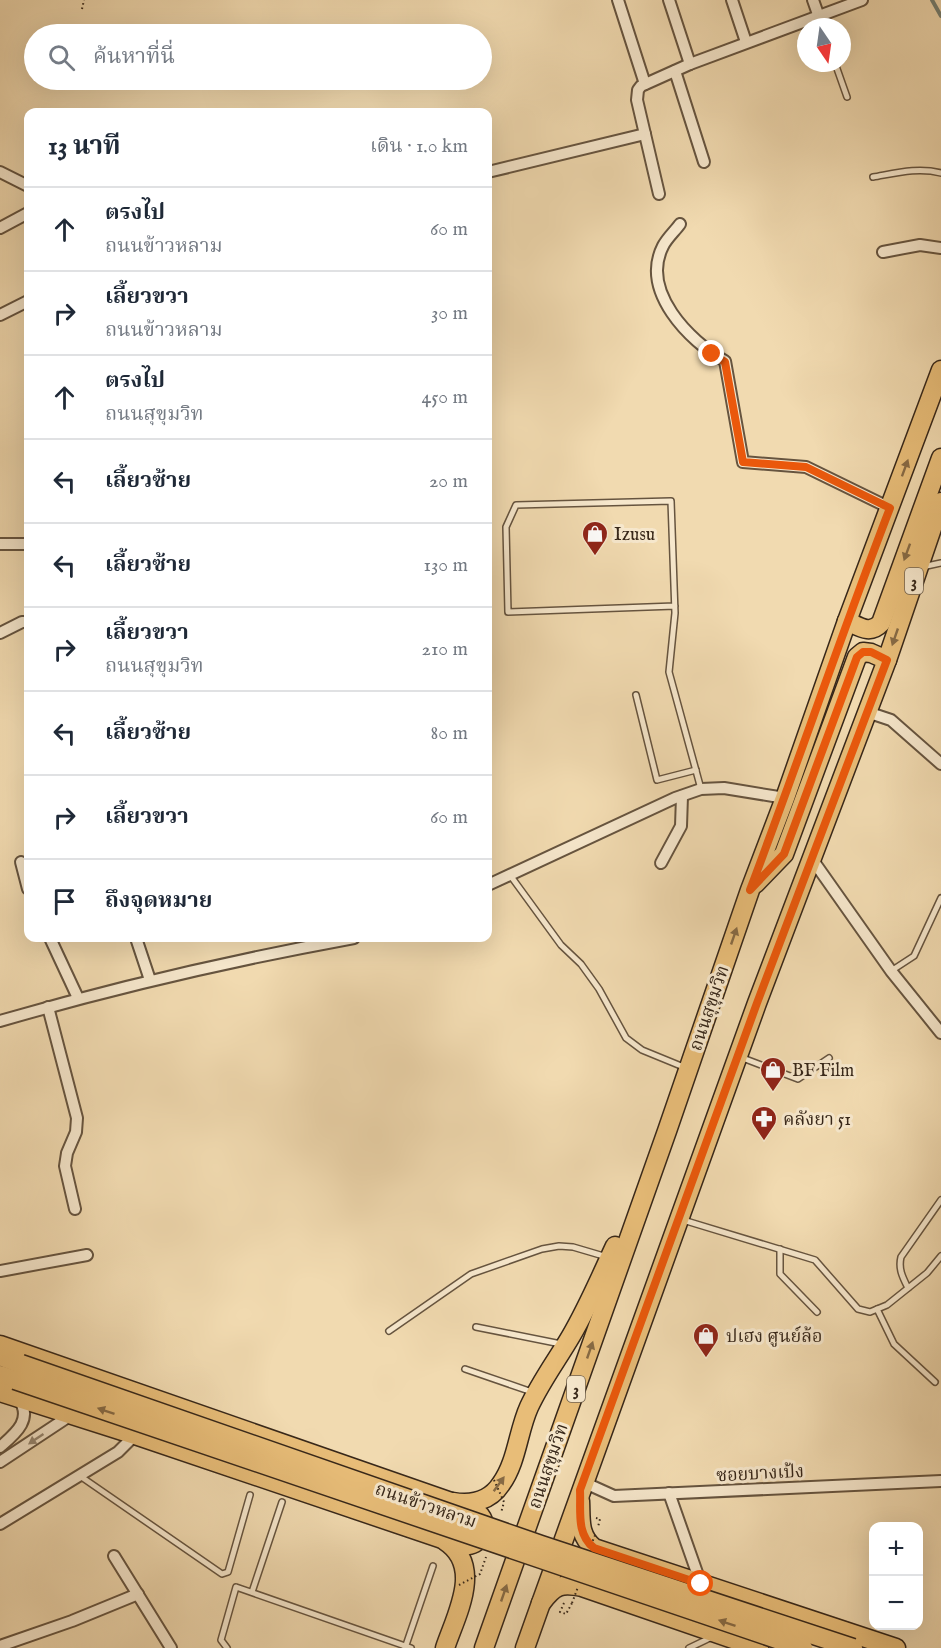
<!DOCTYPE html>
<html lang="th">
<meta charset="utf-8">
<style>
body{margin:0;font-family:"IM FELL English","Noto Serif Thai",serif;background:#f6f6f7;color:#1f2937}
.controls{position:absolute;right:18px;bottom:18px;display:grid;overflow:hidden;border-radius:12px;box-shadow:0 6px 24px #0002}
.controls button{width:54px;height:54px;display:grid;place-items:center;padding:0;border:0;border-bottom:2px solid #e0e1e3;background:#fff;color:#1f2937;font:30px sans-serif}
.compass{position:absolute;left:797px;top:18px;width:54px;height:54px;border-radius:50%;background:#fff;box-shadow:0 6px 24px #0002;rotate:167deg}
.stop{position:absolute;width:18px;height:18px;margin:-14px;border:4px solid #ea580c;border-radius:50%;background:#fff}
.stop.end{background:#ea580c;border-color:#fff;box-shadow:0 2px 6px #0008}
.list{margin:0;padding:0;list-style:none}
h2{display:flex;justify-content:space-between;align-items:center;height:78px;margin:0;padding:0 24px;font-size:26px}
h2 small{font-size:20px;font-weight:400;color:#747a83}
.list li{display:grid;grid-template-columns:39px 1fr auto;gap:18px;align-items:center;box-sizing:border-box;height:84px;padding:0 24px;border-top:2px solid #e0e1e3}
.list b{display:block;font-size:22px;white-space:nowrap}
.list p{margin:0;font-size:20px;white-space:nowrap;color:#747a83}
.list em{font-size:20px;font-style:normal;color:#747a83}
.icon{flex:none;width:33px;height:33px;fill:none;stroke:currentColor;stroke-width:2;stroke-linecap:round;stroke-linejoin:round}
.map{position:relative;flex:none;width:941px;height:1648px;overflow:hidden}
.search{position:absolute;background:#fff;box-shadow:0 6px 24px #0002;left:24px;top:24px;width:468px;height:66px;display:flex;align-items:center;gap:15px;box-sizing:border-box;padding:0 21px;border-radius:33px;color:#747a83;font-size:22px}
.panel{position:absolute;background:#fff;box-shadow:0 6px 24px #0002;left:24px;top:108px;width:468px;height:834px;border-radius:12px}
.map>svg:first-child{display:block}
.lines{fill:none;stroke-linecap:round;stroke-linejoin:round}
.stream{stroke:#737f74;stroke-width:4}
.service-casing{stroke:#66543f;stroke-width:8}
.minor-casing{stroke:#66543f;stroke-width:14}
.primary-casing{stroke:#372719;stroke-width:21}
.trunk-casing{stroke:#372719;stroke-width:21}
.path{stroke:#372719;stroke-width:2;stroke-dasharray:1.5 3;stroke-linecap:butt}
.service{stroke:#f6e7cc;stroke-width:5}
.minor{stroke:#f6e7cc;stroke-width:10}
.primary{stroke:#e8bd78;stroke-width:18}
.trunk{stroke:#e8bd78;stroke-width:18}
.primary-bridge-casing{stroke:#372719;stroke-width:21;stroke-linecap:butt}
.path-bridge{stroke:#372719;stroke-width:2;stroke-dasharray:1.5 3;stroke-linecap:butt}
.primary-bridge{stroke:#e8bd78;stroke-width:18}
.oneway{fill:#876a44}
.oneway2{fill:#968772}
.route{stroke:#ea580c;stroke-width:8}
.labels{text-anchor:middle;stroke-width:6;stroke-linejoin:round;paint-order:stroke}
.shield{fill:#f6e7cc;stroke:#70614f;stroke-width:1.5}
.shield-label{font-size:16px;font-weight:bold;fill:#372719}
.poi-label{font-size:18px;fill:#372719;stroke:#f6e7cc;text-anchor:start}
.street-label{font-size:18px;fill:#372719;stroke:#f6e7cc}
</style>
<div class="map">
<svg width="941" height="1648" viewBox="0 0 941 1648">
<rect width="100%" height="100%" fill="#f1dab0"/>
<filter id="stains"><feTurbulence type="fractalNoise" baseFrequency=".00333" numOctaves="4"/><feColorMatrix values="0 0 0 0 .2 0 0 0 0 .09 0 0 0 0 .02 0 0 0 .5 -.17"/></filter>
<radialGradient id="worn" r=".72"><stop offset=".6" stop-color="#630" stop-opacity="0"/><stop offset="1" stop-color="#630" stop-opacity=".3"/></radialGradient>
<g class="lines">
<polyline class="stream" points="932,0 941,16"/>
<defs>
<g id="service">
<polyline points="819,17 822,27"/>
<polyline points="835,63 847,97"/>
<path d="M873 177C896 173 918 167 941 173"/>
<polyline points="922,567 941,563"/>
<polyline points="675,606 508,612 506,527 516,505 671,501 675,613 669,672 701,789"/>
<polyline points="636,695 657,780 696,770"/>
<polyline points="510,875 561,945 581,964 599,989 626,1038 642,1050 686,1068"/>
<polyline points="891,971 914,956 941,898"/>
<polyline points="740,1057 798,1079 829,1058"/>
<polyline points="683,1220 815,1260 858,1309 870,1312 887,1305 927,1273 941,1256"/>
<polyline points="780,1249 780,1274 817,1312"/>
<path d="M908 1288C903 1278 898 1269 901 1257L941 1200"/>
<polyline points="877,1309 894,1344 935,1382"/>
<polyline points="476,1327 561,1344"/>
<polyline points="389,1331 471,1274 542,1249 559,1246 573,1247 607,1257"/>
<polyline points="465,1369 532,1392"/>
<polyline points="80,1476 222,1574 228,1572 250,1495"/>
<polyline points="252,1592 282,1502"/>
<polyline points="227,1648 221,1640 236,1587 411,1648"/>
<polyline points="405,1648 433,1566"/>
<polyline points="689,1648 712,1637"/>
</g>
<g id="minor">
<polyline points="618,0 645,84"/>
<polyline points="669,0 690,64"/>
<polyline points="732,0 746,42"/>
<polyline points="813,0 819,17"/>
<polyline points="675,71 704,162"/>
<polyline points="0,172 28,186"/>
<polyline points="488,172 645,134"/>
<polyline points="659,194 637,100 638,90 641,86 690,64 862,0"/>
<path d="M680 224C675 231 667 238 663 246 640 291 689 341 725 361L743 462 806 467 890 508"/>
<polyline points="0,228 28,213"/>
<polyline points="883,252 920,245 941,248"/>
<polyline points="0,315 28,301"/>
<polyline points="0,544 28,544"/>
<polyline points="0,633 22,622 28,622"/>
<polyline points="867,712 891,720 941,764"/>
<polyline points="812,859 891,971 941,1033"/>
<polyline points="21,862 28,889"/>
<polyline points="661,863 681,826 682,796"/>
<polyline points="488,885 675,798 701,789 724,788 785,798"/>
<polyline points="50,938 78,998"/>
<polyline points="136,938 150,980"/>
<polyline points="48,1007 77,1118 76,1132 67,1153 65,1166 75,1209"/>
<path d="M0 1021C117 987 234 960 354 938"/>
<polyline points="0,1271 87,1255"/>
<path d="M0 1447C15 1434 34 1419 18 1398"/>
<polyline points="0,1462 71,1415"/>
<polyline points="583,1482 614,1496 941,1481"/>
<polyline points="669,1493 701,1584"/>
<polyline points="0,1524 118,1452 135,1435"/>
<polyline points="114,1556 171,1648"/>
<polyline points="0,1646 72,1621 138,1594"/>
</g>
<g id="primary">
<path d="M847 621C860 627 870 635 881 623L941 458"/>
<polyline points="755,884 784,854 857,657 863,652 871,653 887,660"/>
<polyline points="0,1356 21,1364"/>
<polyline points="0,1375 15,1380"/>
<path d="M580 1501C581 1519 578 1535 594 1548L896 1648"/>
<path d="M453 1502C471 1505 490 1501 501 1484 517 1462 518 1431 529 1407 541 1381 557 1360 571 1336 588 1307 601 1276 615 1246"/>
<path d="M542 1602C555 1585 561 1583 582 1587L759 1648"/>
<polyline points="541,1603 757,1003 887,660 941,502"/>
<polyline points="484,1648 667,1131 750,890 785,798 847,621 941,370"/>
</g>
<g id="trunk">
<path d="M0 1345 474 1510C494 1523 483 1549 460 1545L135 1435 0 1392"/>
<path d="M445 1541C484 1566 456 1615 445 1648"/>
<polyline points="525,1648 541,1603"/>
</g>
</defs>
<use href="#service" class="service-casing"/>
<use href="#minor" class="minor-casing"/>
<use href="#primary" class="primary-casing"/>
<use href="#trunk" class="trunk-casing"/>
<g class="path">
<polyline points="82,9 84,0"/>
<polyline points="596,1518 600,1519 598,1527"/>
<polyline points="564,1603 560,1612 566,1614 572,1603"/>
</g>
<use href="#service" class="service"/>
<use href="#minor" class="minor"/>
<use href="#primary" class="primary"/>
<use href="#trunk" class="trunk"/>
<defs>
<g id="primary-bridge">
<polyline points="21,1364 541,1545 853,1648"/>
<polyline points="15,1380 803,1648"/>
</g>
</defs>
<use href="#primary-bridge" class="primary-bridge-casing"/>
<g class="path-bridge">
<polyline points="494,1480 504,1502 501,1513"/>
<polyline points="591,1545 596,1533"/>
<polyline points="459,1585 480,1574 486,1557"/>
<polyline points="572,1603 578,1587"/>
</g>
<use href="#primary-bridge" class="primary-bridge"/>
</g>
<defs><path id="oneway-solid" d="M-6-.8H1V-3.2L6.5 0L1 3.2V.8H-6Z" transform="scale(1.5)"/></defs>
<g class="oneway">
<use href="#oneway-solid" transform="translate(905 468) rotate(-70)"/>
<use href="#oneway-solid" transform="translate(907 552) rotate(110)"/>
<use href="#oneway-solid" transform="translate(895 637) rotate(109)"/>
<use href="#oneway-solid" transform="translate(734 936) rotate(-71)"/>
<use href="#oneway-solid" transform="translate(590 1350) rotate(-71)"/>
<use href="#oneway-solid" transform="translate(106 1411) rotate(-161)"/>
<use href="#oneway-solid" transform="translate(499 1484) rotate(-54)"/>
<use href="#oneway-solid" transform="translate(504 1593) rotate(-71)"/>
<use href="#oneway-solid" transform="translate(727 1623) rotate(-161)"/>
</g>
<use class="oneway2" href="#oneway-solid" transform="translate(36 1439) rotate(146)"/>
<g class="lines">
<path class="route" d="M701 1584 594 1548C576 1534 581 1511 580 1490L757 1003 887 660 871 652H863L857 657 784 854 750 890C798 763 841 635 890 508L806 467 743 462 725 362 712 354"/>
</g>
<defs>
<symbol id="shop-pin" viewBox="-11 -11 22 30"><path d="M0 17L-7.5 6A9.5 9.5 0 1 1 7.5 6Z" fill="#8f2418" stroke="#f6e7cc"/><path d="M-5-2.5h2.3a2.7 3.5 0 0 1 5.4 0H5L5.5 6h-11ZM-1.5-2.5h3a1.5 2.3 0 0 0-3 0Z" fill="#fff"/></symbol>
<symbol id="pharmacy-pin" viewBox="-11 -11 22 30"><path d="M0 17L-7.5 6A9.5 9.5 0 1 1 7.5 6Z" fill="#8f2418" stroke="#f6e7cc"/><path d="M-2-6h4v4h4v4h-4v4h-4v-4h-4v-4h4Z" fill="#fff"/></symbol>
</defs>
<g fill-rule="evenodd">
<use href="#shop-pin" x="580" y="519" width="30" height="40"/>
<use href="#shop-pin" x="758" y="1055" width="30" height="40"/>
<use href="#pharmacy-pin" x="749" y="1104" width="30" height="40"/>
<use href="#shop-pin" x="691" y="1321" width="30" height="40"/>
</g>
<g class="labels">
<g class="shield">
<rect x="905" y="568" width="18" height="26" rx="4.5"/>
<rect x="567" y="1376" width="18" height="26" rx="4.5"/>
</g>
<g class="shield-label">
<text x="914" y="587">3</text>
<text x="576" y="1395">3</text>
</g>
<g class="poi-label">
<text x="614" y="540">Izusu</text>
<text x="792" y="1076">BF Film</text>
<text x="783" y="1125">คลังยา 51</text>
<text x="726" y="1342">ปเฮง ศูนย์ล้อ</text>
</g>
<g class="street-label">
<text transform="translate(709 1008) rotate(-71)" y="6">ถนนสุขุมวิท</text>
<text transform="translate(548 1466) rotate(-71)" y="6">ถนนสุขุมวิท</text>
<text transform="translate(760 1473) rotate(-3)" y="6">ซอยบางเป้ง</text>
<text transform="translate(426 1505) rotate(19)" y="6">ถนนข้าวหลาม</text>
</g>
</g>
<rect width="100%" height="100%" filter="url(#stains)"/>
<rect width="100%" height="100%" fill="url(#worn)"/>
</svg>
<div class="controls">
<button>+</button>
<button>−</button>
</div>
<svg class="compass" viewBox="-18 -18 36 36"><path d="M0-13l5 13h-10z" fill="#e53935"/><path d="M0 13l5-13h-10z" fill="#747a83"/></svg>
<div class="stop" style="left:701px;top:1584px"></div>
<div class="stop end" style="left:712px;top:354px"></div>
<div class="search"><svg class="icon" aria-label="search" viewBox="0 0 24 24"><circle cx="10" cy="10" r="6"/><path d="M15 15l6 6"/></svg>ค้นหาที่นี่</div>
<section class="panel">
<h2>13 นาที<small>เดิน · 1.0 km</small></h2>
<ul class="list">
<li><svg class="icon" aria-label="ahead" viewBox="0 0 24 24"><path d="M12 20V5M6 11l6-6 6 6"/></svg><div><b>ตรงไป</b><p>ถนนข้าวหลาม</p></div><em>60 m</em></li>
<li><svg class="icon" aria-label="right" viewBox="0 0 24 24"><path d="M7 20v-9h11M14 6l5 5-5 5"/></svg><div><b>เลี้ยวขวา</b><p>ถนนข้าวหลาม</p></div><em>30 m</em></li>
<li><svg class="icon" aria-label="ahead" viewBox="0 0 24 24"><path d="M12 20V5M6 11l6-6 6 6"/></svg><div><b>ตรงไป</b><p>ถนนสุขุมวิท</p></div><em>450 m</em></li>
<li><svg class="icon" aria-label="left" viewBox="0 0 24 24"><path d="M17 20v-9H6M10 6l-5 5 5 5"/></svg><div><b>เลี้ยวซ้าย</b></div><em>20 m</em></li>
<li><svg class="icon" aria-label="left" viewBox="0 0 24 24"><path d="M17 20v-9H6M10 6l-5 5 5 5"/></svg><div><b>เลี้ยวซ้าย</b></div><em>130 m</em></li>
<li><svg class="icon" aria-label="right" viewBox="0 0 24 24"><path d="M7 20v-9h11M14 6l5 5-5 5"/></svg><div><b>เลี้ยวขวา</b><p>ถนนสุขุมวิท</p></div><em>210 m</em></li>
<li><svg class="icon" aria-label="left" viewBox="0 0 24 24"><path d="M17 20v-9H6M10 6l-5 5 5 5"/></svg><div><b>เลี้ยวซ้าย</b></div><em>80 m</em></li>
<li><svg class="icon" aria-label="right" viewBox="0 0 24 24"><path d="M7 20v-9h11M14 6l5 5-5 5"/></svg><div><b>เลี้ยวขวา</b></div><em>60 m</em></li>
<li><svg class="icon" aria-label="arrive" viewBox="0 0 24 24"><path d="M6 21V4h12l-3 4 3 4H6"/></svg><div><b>ถึงจุดหมาย</b></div></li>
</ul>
</section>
</div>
